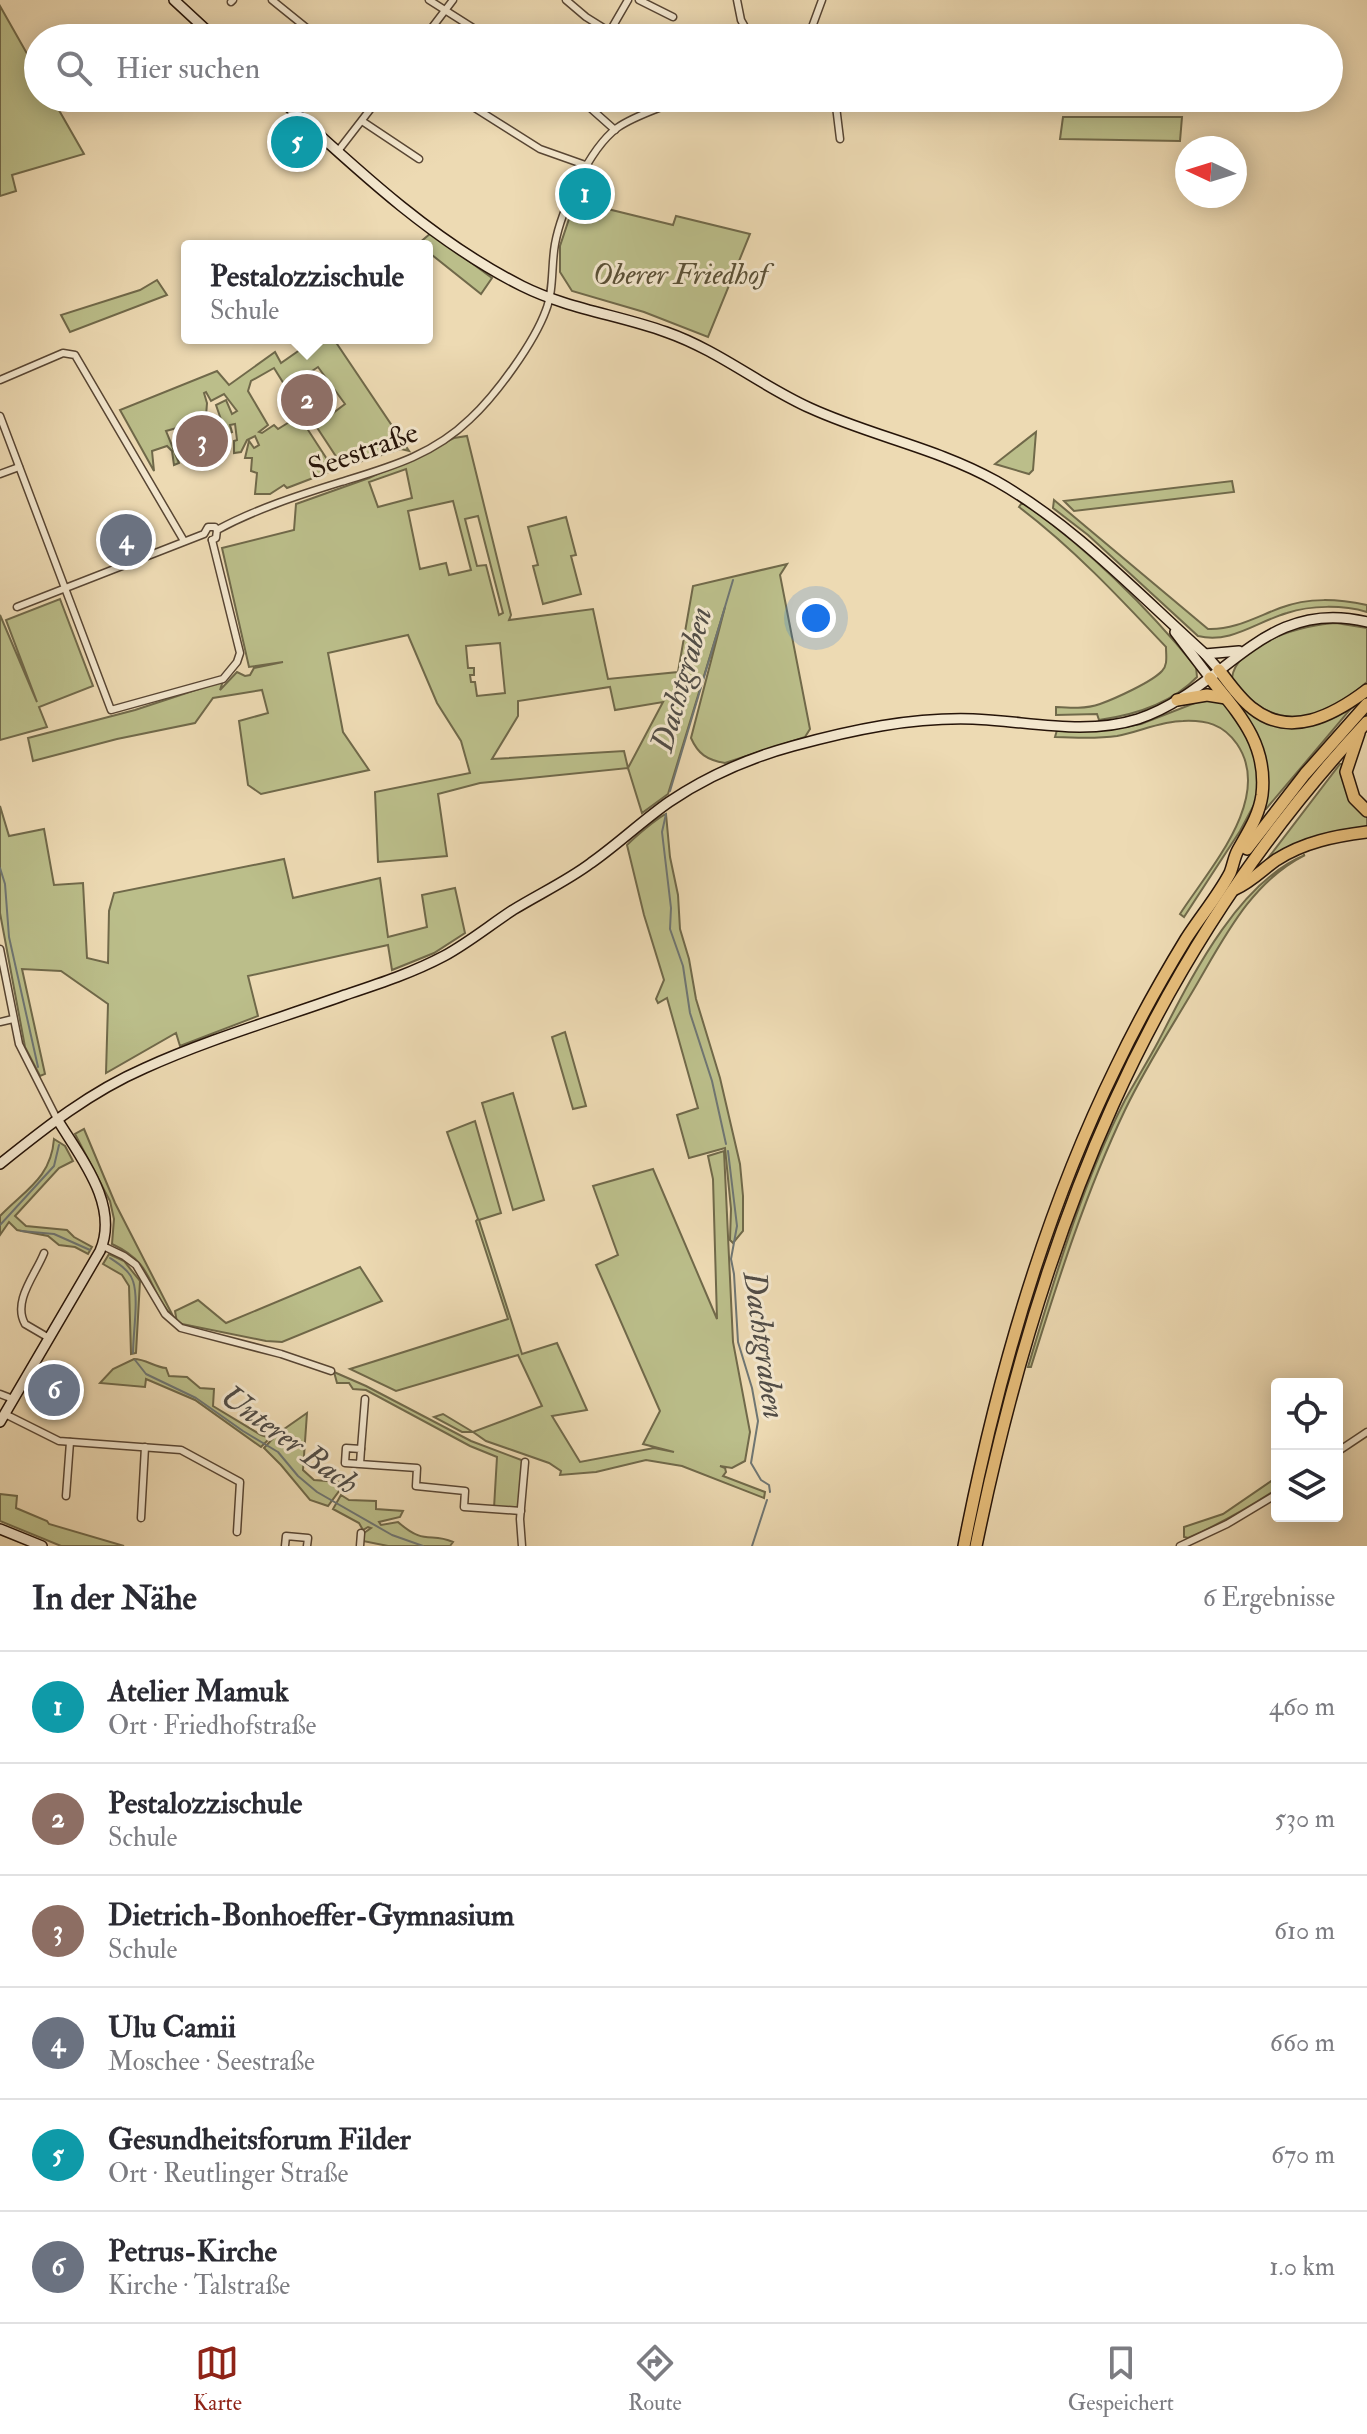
<!DOCTYPE html>
<html lang="de">
<meta charset="utf-8">
<style>
body{margin:0;font-family:"IM FELL Double Pica",serif;background:#f2f2f3;color:#2b2b33}
.controls{position:absolute;right:24px;bottom:24px;display:grid;overflow:hidden;border-radius:8px;box-shadow:0 4px 20px #0003}
.controls button{width:72px;height:72px;display:grid;place-items:center;padding:0;border:0;border-bottom:2px solid #e1e1e2;background:#fff;color:#2b2b33;font:40px sans-serif}
.compass{position:absolute;left:1175px;top:136px;width:72px;height:72px;border-radius:50%;background:#fff;box-shadow:0 4px 20px #0003;rotate:274deg}
.you{position:absolute;left:816px;top:618px;width:28px;height:28px;margin:-20px;border:6px solid #fff;border-radius:50%;background:#1a73e8;box-shadow:0 0 0 12px #1a73e833}
.badge{display:grid;place-items:center;width:52px;height:52px;border-radius:50%;background:#8f2418;color:#fff;font-size:26px;font-weight:700}
.pin{position:absolute;translate:-50% -50%;border:4px solid #fff;box-shadow:0 2px 8px #0006}
.popup{position:absolute;left:181px;top:240px;width:252px;height:104px;box-sizing:border-box;display:grid;place-content:center;border-radius:8px;background:#fff;filter:drop-shadow(0 2px 6px #0005);font-size:26px;white-space:nowrap;color:#7c7c81}
.popup b{font-size:30px;color:#2b2b33}
.popup::after{content:'';position:absolute;left:50%;top:100%;margin-left:-16px;border:16px solid transparent;border-top-color:#fff}
.list{margin:0;padding:0;list-style:none}
h2{display:flex;justify-content:space-between;align-items:center;height:104px;margin:0;padding:0 32px;font-size:34px}
h2 small{font-size:26px;font-weight:400;color:#7c7c81}
.list li{display:grid;grid-template-columns:52px 1fr auto;gap:24px;align-items:center;box-sizing:border-box;height:112px;padding:0 32px;border-top:2px solid #e1e1e2}
.list b{display:block;font-size:30px;white-space:nowrap}
.list p{margin:0;font-size:26px;white-space:nowrap;color:#7c7c81}
.list em{font-size:26px;font-style:normal;color:#7c7c81}
.icon{flex:none;width:44px;height:44px;fill:none;stroke:currentColor;stroke-width:2;stroke-linecap:round;stroke-linejoin:round}
.map{position:relative;flex:none;width:1367px;height:1546px;overflow:hidden}
.search{position:absolute;background:#fff;box-shadow:0 4px 20px #0003;left:24px;right:24px;top:24px;height:88px;display:flex;align-items:center;gap:20px;box-sizing:border-box;padding:0 28px;border-radius:44px;color:#7c7c81;font-size:30px}
.sheet{height:776px;background:#fff}
nav{display:flex;justify-content:space-around;align-items:center;box-sizing:border-box;height:112px;border-top:2px solid #e1e1e2;background:#fff;font-size:22px;color:#7c7c81}
nav a{display:grid;justify-items:center;gap:4px}
nav .on{color:#8f2418}
.map>svg:first-child{display:block}
.green{fill:#bbbe8a;stroke:#70694a;stroke-width:2;fill-rule:evenodd}
.lines{fill:none;stroke-linecap:round;stroke-linejoin:round}
.stream{stroke:#6f7673;stroke-width:2}
.street-casing{stroke:#584634;stroke-width:9}
.secondary-casing{stroke:#261409;stroke-width:12}
.highway-casing{stroke:#261409;stroke-width:14}
.street{stroke:#f3e7ce;stroke-width:6}
.secondary{stroke:#f3e7ce;stroke-width:9}
.highway{stroke:#e6bd7a;stroke-width:11}
.labels{text-anchor:middle;stroke-width:6;stroke-linejoin:round;paint-order:stroke}
.park-label{font-size:30px;font-style:italic;fill:#5a5036;stroke:#f3e7ce}
.street-label{font-size:30px;fill:#261409;stroke:#f3e7ce}
.water-label{font-size:32px;font-style:italic;fill:#514d47;stroke:#f3e7ce}
</style>
<div class="map">
<svg width="1367" height="1546" viewBox="0 0 1367 1546">
<rect width="100%" height="100%" fill="#eddab3"/>
<filter id="stains"><feTurbulence type="fractalNoise" baseFrequency=".0025" numOctaves="4"/><feColorMatrix values="0 0 0 0 .2 0 0 0 0 .09 0 0 0 0 .02 0 0 0 .5 -.17"/></filter>
<radialGradient id="worn" r=".72"><stop offset=".6" stop-color="#630" stop-opacity="0"/><stop offset="1" stop-color="#630" stop-opacity=".3"/></radialGradient>
<g class="green">
<polygon points="0,6 38,73 38,98 52,98 84,154 12,175 16,191 0,196"/>
<polygon points="1063,117 1182,117 1180,141 1060,139"/>
<polygon points="575,201 673,225 676,216 750,234 708,337 644,312 572,291 560,272 560,246"/>
<polygon points="431,233 492,278 481,294 427,251 427,246 418,244"/>
<polygon points="157,280 167,295 70,332 61,315 140,290"/>
<polygon points="317,338 333,338 409,451 401,449 343,467 316,426 345,404 318,367 297,381 294,377 284,384 274,368 251,381 248,391 268,425 259,432 262,433 274,425 278,429 299,416 334,470 287,488 284,485 270,494 255,494 257,473 251,471 252,458 245,458 249,441 254,448 259,445 255,436 247,440 241,452 234,453 234,441 237,440 235,424 230,425 232,432 226,434 216,405 226,400 232,414 237,411 224,394 211,401 206,392 204,393 207,403 206,416 200,419 196,438 188,425 166,431 179,463 174,465 172,451 167,446 152,451 154,471 120,410 217,371 229,385 275,352 281,363"/>
<polygon points="1036,432 1033,470 1029,474 995,464"/>
<path d="M467 436 511 615 509 620 593 609 608 679 678 672 693 586 787 564 780 575 810 729 805 737 725 763C707 760 698 754 691 738L725 607 668 794 642 813 628 768 480 783 438 794 447 856 378 862 375 792 470 773 461 741 437 703 408 635 328 653 343 732 369 770 261 794 248 785 239 721 268 713 262 690 213 698 195 723 117 739 33 761 28 738 135 710 223 681 220 690 237 672 245 676 250 675 254 668 283 662 249 667 222 548 294 530 296 504 369 478 454 438ZM406 469 412 498 378 507 369 482ZM453 501 471 570 449 575 446 563 420 569 408 511ZM478 516 503 613 499 615 486 565 477 566 465 519ZM500 643 505 693 477 696 475 682H471L470 675H474V668H468L466 646ZM610 687 615 710 663 702 628 768 624 751 492 759 518 716V701Z"/>
<polygon points="1232,481 1234,492 1074,511 1064,501"/>
<path d="M1054 500 1208 629C1234 630 1256 617 1280 608 1309 597 1338 599 1367 605V612C1343 605 1311 605 1287 613 1256 622 1231 644 1198 636L1088 535 1053 508Z"/>
<path d="M1021 504H1025C1089 550 1147 607 1196 667L1197 677C1171 704 1135 715 1099 720L1097 714 1056 715V707C1070 708 1086 709 1100 704 1114 699 1152 682 1162 671 1168 665 1166 656 1166 647 1119 597 1073 548 1019 507Z"/>
<polygon points="566,517 576,555 571,556 581,594 543,604 533,566 538,565 528,527"/>
<polygon points="60,599 93,686 39,707 47,727 0,740 0,615 37,702 6,620"/>
<path d="M1336 623 1367 628V682C1321 723 1271 735 1232 678 1236 643 1306 624 1336 623Z"/>
<polygon points="1224,682 1282,726 1354,705 1266,809 1263,809 1267,777 1220,685"/>
<path d="M1205 699 1221 701 1239 719 1257 761 1259 782 1256 801 1240 831 1184 917 1180 914C1209 869 1274 798 1237 744 1223 724 1206 720 1183 721 1161 721 1139 732 1117 736 1097 739 1076 738 1055 737L1057 730 1113 729 1141 724Z"/>
<path d="M1340 764H1344C1341 787 1351 798 1367 814V827L1262 866Z"/>
<polygon points="0,806 9,836 44,829 54,885 83,883 87,958 108,963 109,911 114,893 284,859 293,898 380,878 388,937 427,927 422,895 455,888 465,933 434,953 392,970 388,945 248,976 258,1016 180,1046 176,1033 106,1073 108,1004 61,971 22,969 45,1074 40,1076 25,1047 0,913"/>
<path d="M666 814 670 857 678 895 680 929 689 959 696 999 720 1078 740 1164 743 1196V1231L733 1243 730 1240 731 1209 725 1148 689 1158 677 1115 698 1108 667 998 658 1003 656 999 664 980 644 915 627 845C634 838 658 817 666 814Z"/>
<path d="M1305 855C1251 882 1224 938 1194 989 1171 1028 1145 1068 1125 1110 1086 1192 1058 1280 1031 1367H1028C1055 1277 1082 1184 1125 1100 1136 1080 1148 1061 1158 1042 1191 978 1237 883 1305 855Z"/>
<polygon points="565,1032 586,1106 573,1109 552,1037"/>
<polygon points="513,1093 544,1200 513,1210 482,1103"/>
<polygon points="475,1121 501,1213 479,1220 522,1354 557,1343 587,1410 552,1416 580,1462 654,1448 674,1452 643,1444 660,1411 596,1265 618,1255 593,1186 653,1169 717,1319 713,1179 708,1156 724,1151 733,1342 750,1432 745,1461 732,1468 720,1466 725,1468 726,1472 723,1476 765,1492 764,1498 682,1466 646,1460 596,1472 560,1475 561,1471 549,1463 486,1441 473,1432 462,1432 434,1417 443,1414 473,1432 542,1406 518,1355 396,1391 350,1369 508,1319 476,1221 478,1219 447,1132"/>
<path d="M84 1129 115 1203 174 1318C146 1290 157 1265 112 1244L114 1219 110 1201 75 1134Z"/>
<path d="M54 1139 65 1146 73 1161 59 1168 15 1216 26 1226 67 1230 74 1237 92 1247 88 1254 75 1247 59 1245 48 1236 17 1230 9 1222 0 1235V1216C25 1190 51 1178 54 1139Z"/>
<polygon points="109,1254 124,1261 140,1281 136,1353 131,1354 129,1286 122,1275 103,1264"/>
<polygon points="360,1267 382,1301 282,1342 266,1341 177,1323 175,1311 198,1300 226,1323"/>
<path d="M134 1359C146 1359 154 1367 166 1368L169 1376 187 1377 200 1388 214 1389 213 1406 261 1435 270 1438 261 1447 195 1400 146 1379 145 1387 100 1383 113 1369Z"/>
<polygon points="334,1372 366,1386 471,1441 524,1461 519,1510 494,1508 497,1457 470,1446 366,1390 353,1389 349,1383 337,1383"/>
<polygon points="307,1413 303,1470 314,1480 340,1482 339,1491 328,1506 310,1500 281,1465 264,1448 277,1434"/>
<path d="M1277 1477V1489C1248 1508 1220 1524 1188 1538L1184 1537V1527L1223 1514Z"/>
<polygon points="0,1494 17,1496 16,1508 47,1521 49,1524 124,1546 61,1546 0,1521"/>
<path d="M341 1495 349 1500 376 1501V1509L403 1511 400 1517 379 1522 381 1525 398 1522C425 1546 430 1532 453 1542L450 1546H388L363 1541 364 1533 371 1528 368 1527 363 1530 359 1523 333 1509Z"/>
</g>
<g class="lines">
<g class="stream">
<polyline points="670,791 733,580"/>
<polyline points="666,814 662,832 671,908 670,929 683,966 690,1013 712,1081 726,1144"/>
<polyline points="0,868 5,884 9,937 38,1067"/>
<polyline points="728,1151 737,1226 731,1259 734,1274 738,1342 752,1388 758,1421 751,1463 761,1480 769,1485 770,1492"/>
<polyline points="0,1225 54,1166 59,1145"/>
<polyline points="21,1231 54,1234 90,1250"/>
<path d="M110 1258C119 1264 130 1271 133 1281 139 1299 133 1333 133 1353"/>
<polyline points="135,1360 146,1374 196,1398 243,1431 278,1452 298,1476 317,1492 392,1535 423,1546"/>
<polyline points="752,1546 767,1500"/>
</g>
<defs>
<g id="street">
<polyline points="272,0 319,38"/>
<polyline points="429,0 489,38"/>
<polyline points="566,0 586,17 610,32"/>
<polyline points="639,0 673,17"/>
<polyline points="737,0 741,20 751,38"/>
<polyline points="231,2 233,0"/>
<polyline points="424,38 453,0"/>
<polyline points="606,38 628,0"/>
<polyline points="808,38 822,0"/>
<polyline points="459,98 540,149 588,166"/>
<polyline points="579,98 615,130"/>
<polyline points="835,98 840,139"/>
<polyline points="362,121 419,159"/>
<polyline points="338,151 379,98"/>
<polyline points="0,380 63,353 75,355 184,541"/>
<polyline points="0,416 111,710 223,679 237,662 240,653 212,540"/>
<polyline points="0,474 19,467"/>
<path d="M212 540 216 538 217 530C256 509 299 495 341 482 390 467 433 455 470 419 496 395 534 343 546 310 554 290 551 266 555 244 561 211 589 149 617 128 635 115 662 108 683 98"/>
<polyline points="17,607 204,534 208,527 215,527 217,530"/>
<polyline points="0,949 19,1044 57,1119"/>
<polyline points="0,1022 13,1019"/>
<polyline points="103,1246 124,1256 136,1265 165,1314 181,1328 281,1354 331,1371"/>
<path d="M44 1253C36 1274 12 1301 25 1324L49 1338"/>
<polyline points="0,1394 13,1399"/>
<polyline points="5,1414 59,1441 181,1450 240,1482 237,1532"/>
<polyline points="361,1449 365,1399"/>
<polyline points="1337,1452 1367,1432"/>
<polyline points="360,1464 361,1449 346,1448 345,1463 417,1468 416,1486 465,1491 464,1507 521,1511"/>
<polyline points="66,1496 70,1442"/>
<polyline points="141,1518 145,1447"/>
<polyline points="285,1546 286,1536 308,1538 307,1546"/>
<polyline points="360,1546 361,1533"/>
<polyline points="522,1546 520,1519 525,1462"/>
<polyline points="1180,1546 1227,1524 1277,1494"/>
</g>
<g id="secondary">
<polyline points="174,0 215,38"/>
<path d="M279 98C353 166 432 241 522 286 568 309 619 315 666 332 718 350 761 386 810 408 871 436 937 448 996 481 1074 525 1138 594 1205 654L1219 670"/>
<polyline points="1175,632 1210,678"/>
<polyline points="1205,654 1239,651"/>
<path d="M0 1164C46 1127 90 1092 145 1068 209 1039 278 1019 345 995 378 984 412 973 444 956 468 943 490 925 513 910 539 894 567 881 591 863 618 844 642 821 669 802 706 777 749 758 793 746 851 730 912 717 973 719 1028 721 1084 736 1138 719 1224 691 1263 596 1367 622"/>
<path d="M0 1422 100 1251C120 1205 80 1157 57 1119"/>
<polyline points="0,1529 42,1546"/>
</g>
<g id="highway">
<path d="M1219 670C1229 683 1239 698 1252 708 1290 739 1334 715 1367 690"/>
<polyline points="1177,700 1207,695 1226,698"/>
<polyline points="1359,733 1346,772 1354,798 1367,811"/>
<polyline points="1247,849 1305,774 1367,704"/>
<path d="M1235 889C1251 882 1262 870 1276 860 1304 842 1335 836 1367 832"/>
<path d="M964 1546C996 1381 1042 1218 1116 1067 1137 1023 1161 980 1186 939 1200 917 1218 896 1230 873 1233 866 1234 857 1238 850 1248 832 1259 816 1262 795 1268 744 1239 714 1210 678"/>
<path d="M976 1546C1040 1234 1146 958 1367 722"/>
</g>
</defs>
<use href="#street" class="street-casing"/>
<use href="#secondary" class="secondary-casing"/>
<use href="#highway" class="highway-casing"/>
<use href="#street" class="street"/>
<use href="#secondary" class="secondary"/>
<use href="#highway" class="highway"/>
</g>
<g class="labels">
<g class="park-label">
<text x="680" y="284">Oberer Friedhof</text>
</g>
<g class="street-label">
<text transform="translate(363 450) rotate(-20)" y="10">Seestraße</text>
</g>
<g class="water-label">
<text transform="translate(681 679) rotate(-74)" y="11">Dachtgraben</text>
<text transform="translate(765 1345) rotate(82)" y="11">Dachtgraben</text>
<text transform="translate(290 1439) rotate(36)" y="11">Unterer Bach</text>
</g>
</g>
<rect width="100%" height="100%" filter="url(#stains)"/>
<rect width="100%" height="100%" fill="url(#worn)"/>
</svg>
<div class="controls">
<button><svg class="icon" aria-label="locate" viewBox="0 0 24 24"><circle cx="12" cy="12" r="6"/><path d="M12 2v4M12 18v4M2 12h4M18 12h4"/></svg></button>
<button><svg class="icon" aria-label="layers" viewBox="0 0 24 24"><path d="M12 4l9 5-9 5-9-5zM3 14l9 5 9-5"/></svg></button>
</div>
<svg class="compass" viewBox="-18 -18 36 36"><path d="M0-13l5 13h-10z" fill="#e53935"/><path d="M0 13l5-13h-10z" fill="#7c7c81"/></svg>
<div class="you"></div>
<div class="pin badge" style="left:585px;top:194px;background:#0f9aa8">1</div>
<div class="pin badge" style="left:307px;top:400px;background:#8d6e63">2</div>
<div class="popup"><b>Pestalozzischule</b>Schule</div>
<div class="pin badge" style="left:202px;top:441px;background:#8d6e63">3</div>
<div class="pin badge" style="left:126px;top:540px;background:#6b7280">4</div>
<div class="pin badge" style="left:297px;top:142px;background:#0f9aa8">5</div>
<div class="pin badge" style="left:54px;top:1390px;background:#6b7280">6</div>
<div class="search"><svg class="icon" aria-label="search" viewBox="0 0 24 24"><circle cx="10" cy="10" r="6"/><path d="M15 15l6 6"/></svg>Hier suchen</div>
</div>
<section class="sheet">
<h2>In der Nähe<small>6 Ergebnisse</small></h2>
<ul class="list">
<li><span class="badge" style="background:#0f9aa8">1</span><div><b>Atelier Mamuk</b><p>Ort · Friedhofstraße</p></div><em>460 m</em></li>
<li><span class="badge" style="background:#8d6e63">2</span><div><b>Pestalozzischule</b><p>Schule</p></div><em>530 m</em></li>
<li><span class="badge" style="background:#8d6e63">3</span><div><b>Dietrich-Bonhoeffer-Gymnasium</b><p>Schule</p></div><em>610 m</em></li>
<li><span class="badge" style="background:#6b7280">4</span><div><b>Ulu Camii</b><p>Moschee · Seestraße</p></div><em>660 m</em></li>
<li><span class="badge" style="background:#0f9aa8">5</span><div><b>Gesundheitsforum Filder</b><p>Ort · Reutlinger Straße</p></div><em>670 m</em></li>
<li><span class="badge" style="background:#6b7280">6</span><div><b>Petrus-Kirche</b><p>Kirche · Talstraße</p></div><em>1.0 km</em></li>
</ul>
</section>
<nav>
<a class="on"><svg class="icon" aria-label="map" viewBox="0 0 24 24"><path d="M3 6l6-2 6 2 6-2v14l-6 2-6-2-6 2zM9 4v14M15 6v14"/></svg>Karte</a>
<a><svg class="icon" aria-label="directions" viewBox="0 0 24 24"><path d="M12 3l9 9-9 9-9-9zM9 14v-3h6M13 9l2 2-2 2"/></svg>Route</a>
<a><svg class="icon" aria-label="saved" viewBox="0 0 24 24"><path d="M7 4h10v16l-5-4-5 4z"/></svg>Gespeichert</a>
</nav>
